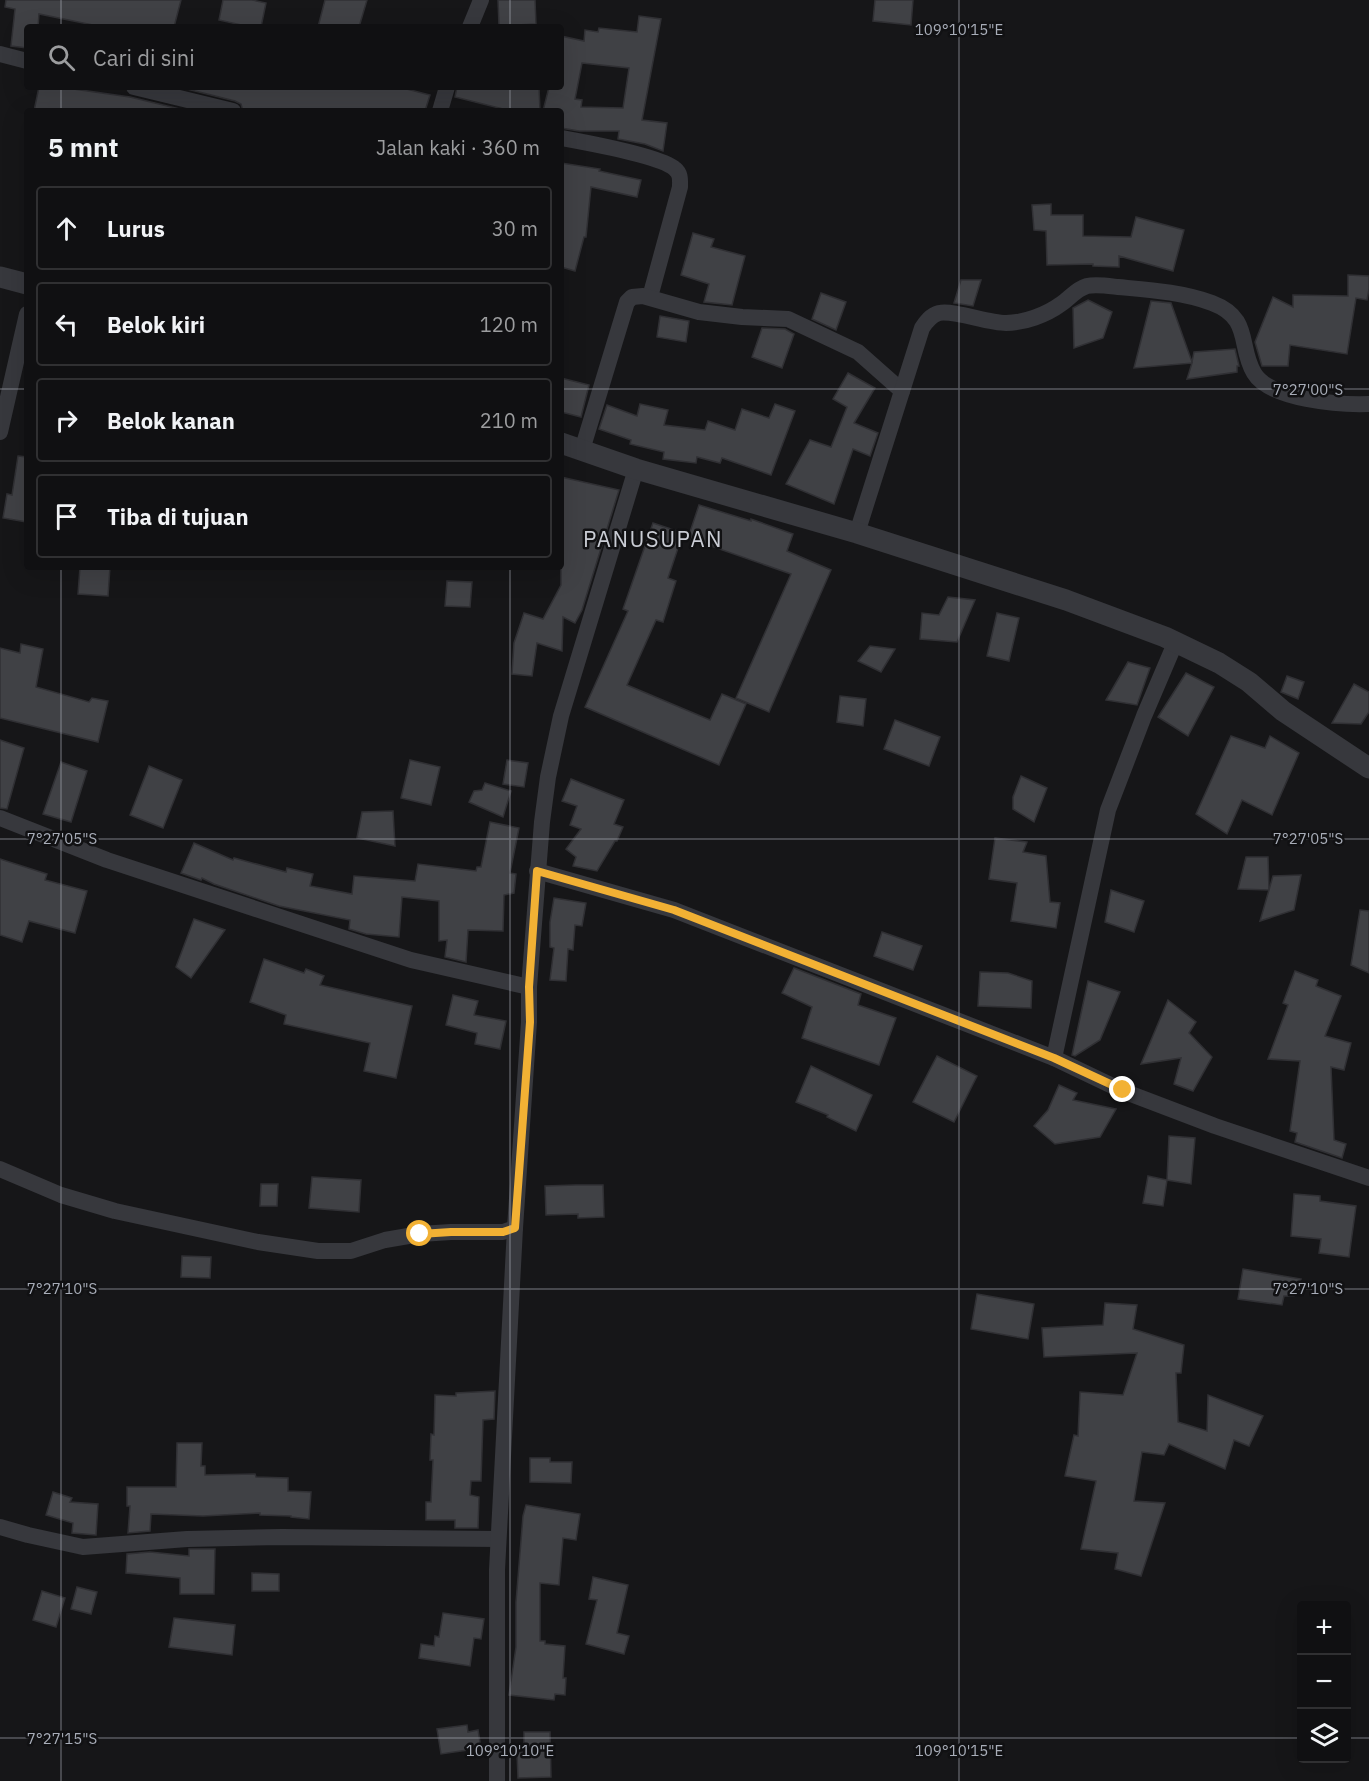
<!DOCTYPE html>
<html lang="id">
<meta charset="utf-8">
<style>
body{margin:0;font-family:"IBM Plex Sans",sans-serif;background:#1e1e20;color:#f1f3f6}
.controls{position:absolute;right:18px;bottom:18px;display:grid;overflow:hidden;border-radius:6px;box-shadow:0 6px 24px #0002}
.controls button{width:54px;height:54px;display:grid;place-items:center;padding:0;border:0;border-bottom:2px solid #303032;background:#101012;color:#f1f3f6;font:30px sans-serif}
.stop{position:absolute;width:18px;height:18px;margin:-14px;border:4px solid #f2b134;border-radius:50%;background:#fff}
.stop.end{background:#f2b134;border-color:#fff;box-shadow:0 2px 6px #0008}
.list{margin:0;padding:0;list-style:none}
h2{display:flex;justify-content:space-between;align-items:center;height:78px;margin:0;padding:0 24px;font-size:26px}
h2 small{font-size:20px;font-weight:400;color:#9c9d9f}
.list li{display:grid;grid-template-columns:39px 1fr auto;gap:18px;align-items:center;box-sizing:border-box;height:84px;margin:0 12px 12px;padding:0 12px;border:2px solid #303032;border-radius:6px}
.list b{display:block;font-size:22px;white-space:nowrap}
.list em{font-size:20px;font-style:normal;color:#9c9d9f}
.icon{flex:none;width:33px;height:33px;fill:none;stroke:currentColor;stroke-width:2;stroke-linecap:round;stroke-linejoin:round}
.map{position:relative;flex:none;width:1369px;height:1781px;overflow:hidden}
.search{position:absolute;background:#101012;box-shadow:0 6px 24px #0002;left:24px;top:24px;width:540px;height:66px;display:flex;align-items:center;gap:15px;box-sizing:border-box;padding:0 21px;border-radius:6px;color:#9c9d9f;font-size:22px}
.panel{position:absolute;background:#101012;box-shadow:0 6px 24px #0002;left:24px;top:108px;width:540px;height:462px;border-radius:6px}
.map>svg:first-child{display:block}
.building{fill:#404145;stroke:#303034;stroke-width:1.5;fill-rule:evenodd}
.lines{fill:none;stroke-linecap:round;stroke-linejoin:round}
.minor{stroke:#37383d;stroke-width:16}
.tertiary{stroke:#37383d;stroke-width:21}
.route{stroke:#f2b134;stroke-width:8}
.ticks{fill:none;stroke:#a8adb8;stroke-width:1.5;stroke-opacity:0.45}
.labels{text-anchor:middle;stroke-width:5;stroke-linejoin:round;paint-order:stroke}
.quarter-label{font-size:22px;letter-spacing:1.5px;fill:#c9ccd4;stroke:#111113}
.ticks-label{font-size:15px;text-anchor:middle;fill:#a8adb8;stroke:#111113;stroke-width:5;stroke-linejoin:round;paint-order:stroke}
</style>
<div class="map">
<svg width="1369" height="1781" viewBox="0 0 1369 1781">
<rect width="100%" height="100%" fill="#161618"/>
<g class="building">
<polygon points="6,0 181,0 174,27 92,27 93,25 39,14 38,27 27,27 27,48 11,46 15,9 5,7"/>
<polygon points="223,0 252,0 266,3 261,27 250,27 219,20"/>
<polygon points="325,0 367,0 359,27 318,27"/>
<polygon points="498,0 535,0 536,24 499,26"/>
<polygon points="875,0 913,0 911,25 873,21"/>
<path d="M639 16 661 19 642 120 667 123 663 151 645 144 618 139 619 131H579L561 128V111H543L549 87H561V36L584 41 585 30 598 32 599 28 637 32ZM582 63 629 68 623 108 581 107 582 100 575 99Z"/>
<polygon points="39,87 74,87 74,89 130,97 188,111 34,111"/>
<polygon points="179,87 399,87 430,95 425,111 243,111 241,104 235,101"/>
<polygon points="457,87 539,87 540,111 503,109 455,97"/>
<polygon points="561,163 600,169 599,171 641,180 637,197 591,187 586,237 584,237 575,271 561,267"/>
<polygon points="1051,204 1051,215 1083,215 1083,236 1131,237 1136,217 1184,230 1173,271 1119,256 1119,267 1093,266 1093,264 1047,265 1046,231 1034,230 1032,205"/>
<polygon points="693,233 714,239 711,247 745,256 732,305 704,302 709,284 681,275"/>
<polygon points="1348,275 1369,276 1369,289 1367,300 1356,298 1347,354 1290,345 1288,366 1262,366 1255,342 1273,297 1293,307 1293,295 1348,296"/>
<polygon points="961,280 981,280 973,306 954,303"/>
<polygon points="821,293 846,302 836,330 812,319"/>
<polygon points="1088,300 1112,312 1103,338 1074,348 1073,308"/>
<polygon points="1151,301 1171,303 1192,362 1194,352 1235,349 1239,366 1237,366 1237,372 1187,379 1192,363 1134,368"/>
<polygon points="660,316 689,321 686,342 657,337"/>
<polygon points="762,328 785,329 794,334 782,368 752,357"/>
<polygon points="848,373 875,388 854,423 878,433 870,456 853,449 834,504 786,484 810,440 831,447 847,407 833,399"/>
<polygon points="561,378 589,385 581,417 561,412"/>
<polygon points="640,404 668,410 664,425 705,430 708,421 735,430 742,409 769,418 775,404 795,411 771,475 722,458 720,463 697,457 696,463 663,459 664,452 630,444 631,440 599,429 607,405 637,416"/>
<polygon points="18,456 27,457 27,522 3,518 7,494 12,495"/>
<polygon points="561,477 619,490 582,610 575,623 563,617 562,651 537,643 532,676 512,674 514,643 524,613 543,619 561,585"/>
<polygon points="699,505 751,521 751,519 793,534 787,551 831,570 769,712 736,698 791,574 688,538"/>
<polygon points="653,523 683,533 668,578 676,581 663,622 656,620 627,685 710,720 722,694 746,704 719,765 585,707 628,611 623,609"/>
<polygon points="80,567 110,567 108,596 78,594"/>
<polygon points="447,581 472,582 470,607 445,606"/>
<polygon points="948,597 975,600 957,642 920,639 922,613 939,615"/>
<polygon points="997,613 1019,618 1009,661 987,656"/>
<polygon points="21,644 43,649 36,687 89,702 92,698 108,701 98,742 0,718 0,648 20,653"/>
<polygon points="870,646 895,649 881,672 858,661"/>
<polygon points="1128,662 1150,668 1137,705 1106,700"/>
<polygon points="1186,673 1214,687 1188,736 1158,717"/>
<polygon points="1287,676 1304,682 1298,699 1281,692"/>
<polygon points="1354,684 1369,692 1369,712 1361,724 1332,723"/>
<polygon points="840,696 866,699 863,726 837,722"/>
<polygon points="895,720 940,737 929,766 884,749"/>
<polygon points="1231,736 1265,748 1270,736 1299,753 1272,815 1242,800 1227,834 1196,814"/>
<polygon points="0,740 24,748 7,809 0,808"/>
<polygon points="410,760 440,767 431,805 401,798"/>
<polygon points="507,760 528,763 524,787 503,784"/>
<polygon points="61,762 87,771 71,822 43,814"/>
<polygon points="149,766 182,780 163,828 130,815"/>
<polygon points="1021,776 1047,788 1034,822 1013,809 1013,797"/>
<polygon points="571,779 624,800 614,824 623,827 617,841 615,841 597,871 573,866 576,857 566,849 581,829 570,825 577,806 562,801"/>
<polygon points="485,783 511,791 503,817 469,802 474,791 482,790"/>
<polygon points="393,811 395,846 357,838 362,812"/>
<polygon points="490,822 519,828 510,873 516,874 514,893 504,895 503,931 468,930 466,962 445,957 447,940 439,941 439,901 402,897 399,937 366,934 349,929 350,920 279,906 214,884 202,878 201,880 181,873 194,843 233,860 234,858 286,872 287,868 313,874 310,886 352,894 354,876 415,881 418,864 476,871 477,867 481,867"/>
<polygon points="995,838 1027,842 1023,852 1046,856 1050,902 1060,903 1056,928 1011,921 1017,883 989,879"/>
<polygon points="1246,857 1268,857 1269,890 1238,889"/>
<polygon points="0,859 47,874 45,880 87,891 75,933 29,921 22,942 0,935"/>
<polygon points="1301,875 1294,910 1260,921 1273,876"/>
<polygon points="1111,890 1144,901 1134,932 1105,922"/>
<polygon points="554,898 586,903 582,926 575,925 573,950 568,949 566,981 550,980 554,948 550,947 550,922"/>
<polygon points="1360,910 1369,911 1369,973 1351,965"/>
<polygon points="194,919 225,930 191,978 176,967"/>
<polygon points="882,932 922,946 913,970 874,956"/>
<polygon points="264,959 304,973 306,969 324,976 320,985 412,1006 396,1078 364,1071 370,1043 284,1024 286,1015 250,1002"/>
<polygon points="794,968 861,994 858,1005 896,1018 879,1065 802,1038 812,1007 782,993"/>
<polygon points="1295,971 1318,980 1316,986 1341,996 1325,1036 1351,1043 1344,1070 1331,1067 1334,1140 1346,1144 1342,1158 1295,1142 1297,1133 1290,1131 1300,1061 1268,1059 1288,1005 1283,1003"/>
<polygon points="980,972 1008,973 1032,981 1031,1008 978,1006"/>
<polygon points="1088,981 1120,992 1100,1040 1075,1056 1072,1055"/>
<polygon points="453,995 478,1001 474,1015 506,1021 500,1049 475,1044 477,1033 446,1025"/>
<polygon points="1168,1000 1196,1022 1189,1033 1212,1057 1193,1091 1174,1084 1181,1058 1141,1064"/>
<polygon points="937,1056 977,1076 954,1122 913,1102"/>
<polygon points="811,1066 872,1095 856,1131 827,1117 828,1115 796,1102"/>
<polygon points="1059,1085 1077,1093 1073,1100 1116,1109 1100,1137 1055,1144 1034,1126 1048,1110"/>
<polygon points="1169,1136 1195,1138 1191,1184 1167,1180"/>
<polygon points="1148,1176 1167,1180 1163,1206 1143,1203"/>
<polygon points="312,1177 361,1180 359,1212 309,1208"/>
<polygon points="261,1184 278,1184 277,1206 260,1206"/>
<polygon points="575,1185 603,1185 604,1217 578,1218 578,1214 546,1215 545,1186"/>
<polygon points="1294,1194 1320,1196 1320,1201 1356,1206 1349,1257 1319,1253 1321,1239 1291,1236"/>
<polygon points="182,1256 211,1257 210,1278 181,1277"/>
<polygon points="1243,1269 1301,1279 1294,1296 1284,1296 1282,1305 1238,1299"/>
<polygon points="977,1294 1034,1304 1028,1339 971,1329"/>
<polygon points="1105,1303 1137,1305 1133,1329 1184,1345 1181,1373 1176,1373 1178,1422 1207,1431 1208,1395 1263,1416 1249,1446 1234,1440 1225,1469 1169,1444 1164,1455 1142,1452 1134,1501 1165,1503 1141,1576 1115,1569 1118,1553 1081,1549 1096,1481 1065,1476 1074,1435 1078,1436 1080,1392 1123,1395 1137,1353 1044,1357 1042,1328 1103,1325"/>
<polygon points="495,1391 494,1419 483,1420 481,1481 471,1481 470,1495 479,1497 478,1528 455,1528 455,1520 426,1520 426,1502 431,1502 433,1460 430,1460 431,1434 434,1435 435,1395 456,1396 456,1393"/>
<polygon points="177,1443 202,1443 201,1466 205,1466 205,1475 255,1474 256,1477 288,1478 288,1491 311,1492 309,1519 291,1517 291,1516 260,1515 260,1513 203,1516 151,1514 150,1531 128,1533 130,1506 127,1506 127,1487 176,1487"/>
<polygon points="530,1458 550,1458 550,1462 572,1462 571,1483 530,1482"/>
<polygon points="53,1492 72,1498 70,1502 98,1504 96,1535 72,1533 73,1523 46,1515"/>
<polygon points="526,1505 580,1514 576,1540 563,1538 559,1585 540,1583 540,1641 545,1641 545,1644 565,1646 563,1678 566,1678 565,1695 555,1694 554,1700 509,1695 516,1647 516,1602 523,1516"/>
<polygon points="189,1549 215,1549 214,1594 180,1594 180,1578 126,1573 127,1554 150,1552 189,1556"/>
<polygon points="252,1573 279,1574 279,1591 252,1591"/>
<polygon points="593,1577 628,1585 617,1633 629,1636 624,1654 586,1644 597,1600 589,1599"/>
<polygon points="77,1587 97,1592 91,1614 71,1609"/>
<polygon points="42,1591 65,1598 56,1627 33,1620"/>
<polygon points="443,1613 484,1619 481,1639 474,1638 470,1666 419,1658 421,1644 434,1646 435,1636 439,1637"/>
<polygon points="174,1618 235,1625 232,1655 169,1647"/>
<polygon points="467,1725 468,1732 478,1730 481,1748 441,1754 437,1729"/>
<polygon points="524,1732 550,1732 551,1777 518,1778 517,1753 524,1752"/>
</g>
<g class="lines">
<g class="minor">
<polyline points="470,27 481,0"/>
<polyline points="0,54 27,61"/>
<polyline points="134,87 233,111"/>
<polyline points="440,111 447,87"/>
<path d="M561 138C583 142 661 156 675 169 681 174 680 180 680 187L650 297"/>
<polyline points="0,432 27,314"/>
<polyline points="582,450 627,302 632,297 643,296 699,312 742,317 788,319 858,352 902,391"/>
<path d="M857 533 922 328C926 322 931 315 939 313 955 310 987 323 1006 323 1024 323 1046 315 1061 304 1069 299 1076 289 1087 286 1096 284 1109 286 1118 287 1150 290 1182 292 1212 303 1252 318 1238 346 1254 373 1270 400 1340 405 1369 404"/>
<polyline points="0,818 107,860 411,960 529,987"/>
<polyline points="537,871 674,910 1054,1058 1123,1091 1215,1126 1369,1178"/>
<polyline points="1054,1058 1108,810 1144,716 1176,641"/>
<polyline points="0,1169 61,1195 115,1211 258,1242 318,1251 351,1251 385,1240 420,1234 451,1232 503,1232 515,1228"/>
<polyline points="0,1527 28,1535 83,1547 187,1539 282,1537 498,1539"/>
<polyline points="497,1781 497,1570 515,1228 529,1022 529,987 542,822 548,777 561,716 636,469"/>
</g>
<g class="tertiary">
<polyline points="0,277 27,284"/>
<polyline points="561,443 636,469 857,533 1066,600 1165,637 1219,663 1249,682 1283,711 1369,768"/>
</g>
</g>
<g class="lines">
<polyline class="route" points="420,1234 451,1232 503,1232 515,1228 530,1022 529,987 537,871 674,910 1054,1058 1123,1090"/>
</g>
<path class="ticks" d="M61 0V27M510 0V27M959 0V1781M61 87V111M510 87V111M0 389H27M561 389H1369M61 567V1781M510 567V1781M0 839H1369M0 1289H1369M0 1738H1302M1346 1738H1369"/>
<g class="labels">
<g class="quarter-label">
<text x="653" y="547">PANUSUPAN</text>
</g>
</g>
<g class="ticks-label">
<text x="959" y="35">109°10'15"E</text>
<text x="1308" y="395">7°27'00"S</text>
<text x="62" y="844">7°27'05"S</text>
<text x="1308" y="844">7°27'05"S</text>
<text x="62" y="1294">7°27'10"S</text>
<text x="1308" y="1294">7°27'10"S</text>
<text x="62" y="1744">7°27'15"S</text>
<text x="510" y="1756">109°10'10"E</text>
<text x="959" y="1756">109°10'15"E</text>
</g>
</svg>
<div class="controls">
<button>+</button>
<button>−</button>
<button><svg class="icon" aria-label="layers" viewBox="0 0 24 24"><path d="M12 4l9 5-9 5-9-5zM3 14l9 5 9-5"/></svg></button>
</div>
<div class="stop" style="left:420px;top:1234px"></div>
<div class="stop end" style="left:1123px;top:1090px"></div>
<div class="search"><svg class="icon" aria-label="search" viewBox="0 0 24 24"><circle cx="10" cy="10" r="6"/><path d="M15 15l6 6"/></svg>Cari di sini</div>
<section class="panel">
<h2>5 mnt<small>Jalan kaki · 360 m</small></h2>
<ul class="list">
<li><svg class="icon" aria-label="ahead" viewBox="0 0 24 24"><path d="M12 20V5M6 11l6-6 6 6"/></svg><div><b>Lurus</b></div><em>30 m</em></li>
<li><svg class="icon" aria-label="left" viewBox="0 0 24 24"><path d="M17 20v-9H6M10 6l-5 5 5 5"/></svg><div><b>Belok kiri</b></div><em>120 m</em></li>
<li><svg class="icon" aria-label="right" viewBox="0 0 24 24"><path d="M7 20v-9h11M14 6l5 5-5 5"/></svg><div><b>Belok kanan</b></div><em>210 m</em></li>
<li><svg class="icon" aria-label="arrive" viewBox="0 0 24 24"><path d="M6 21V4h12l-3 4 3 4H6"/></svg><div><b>Tiba di tujuan</b></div></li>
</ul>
</section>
</div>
